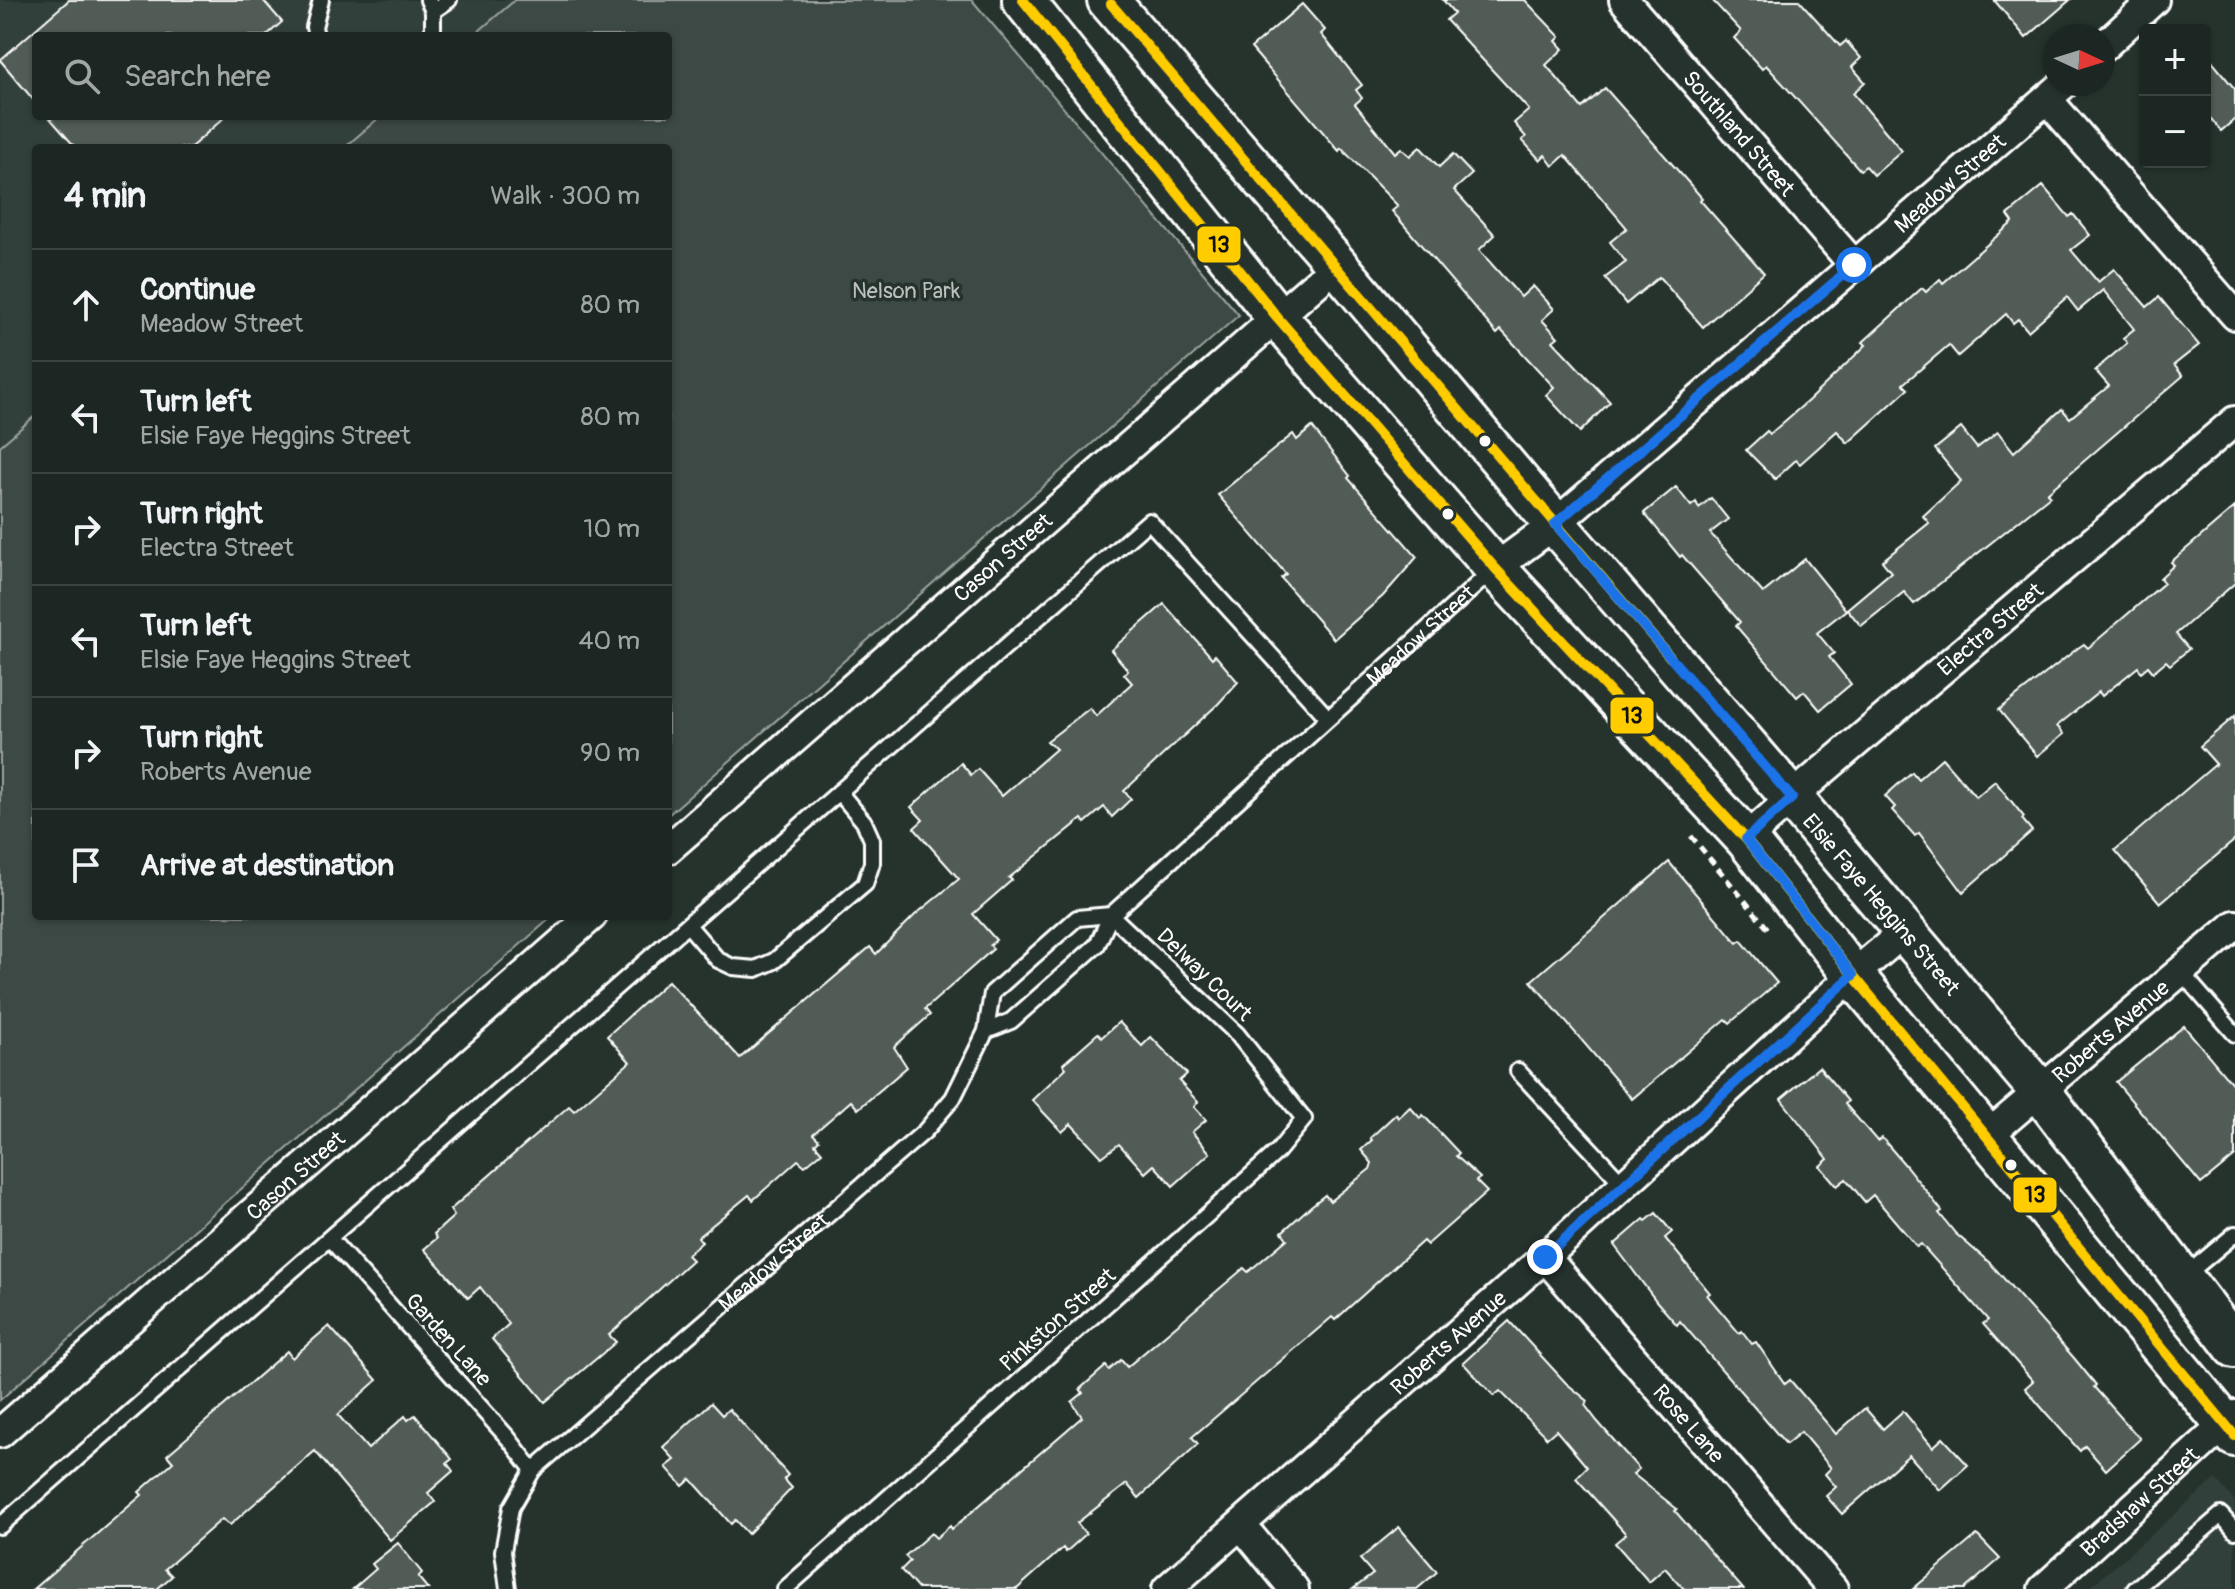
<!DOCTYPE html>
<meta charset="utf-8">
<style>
body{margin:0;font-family:Pangolin,sans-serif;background:#29322f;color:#f1f3f6}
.controls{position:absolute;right:24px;top:24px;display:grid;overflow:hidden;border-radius:8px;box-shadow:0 2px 6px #0004}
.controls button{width:72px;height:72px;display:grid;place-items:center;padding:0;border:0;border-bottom:2px solid #3a4340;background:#1c2622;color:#f1f3f6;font:40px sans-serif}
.compass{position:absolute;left:2043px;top:24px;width:72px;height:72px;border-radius:50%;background:#1c2622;box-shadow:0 2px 6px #0004;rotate:94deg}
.stop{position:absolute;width:24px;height:24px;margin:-18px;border:6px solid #1a73e8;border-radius:50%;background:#fff}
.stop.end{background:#1a73e8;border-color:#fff;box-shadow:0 2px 8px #0008}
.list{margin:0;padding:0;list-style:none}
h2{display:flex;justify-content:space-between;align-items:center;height:104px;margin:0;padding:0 32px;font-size:34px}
h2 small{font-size:26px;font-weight:400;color:#a0a5a5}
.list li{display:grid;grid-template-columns:52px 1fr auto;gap:24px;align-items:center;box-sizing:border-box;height:112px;padding:0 32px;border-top:2px solid #3a4340}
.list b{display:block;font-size:30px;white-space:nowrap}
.list p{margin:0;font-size:26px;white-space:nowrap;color:#a0a5a5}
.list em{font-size:26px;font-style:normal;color:#a0a5a5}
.icon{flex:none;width:44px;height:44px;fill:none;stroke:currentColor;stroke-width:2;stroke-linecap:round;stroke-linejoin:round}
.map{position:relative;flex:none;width:2235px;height:1589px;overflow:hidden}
.search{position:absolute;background:#1c2622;box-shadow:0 2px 6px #0004;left:32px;top:32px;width:640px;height:88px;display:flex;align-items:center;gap:20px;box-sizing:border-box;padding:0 28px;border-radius:8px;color:#a0a5a5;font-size:30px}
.panel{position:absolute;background:#1c2622;box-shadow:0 2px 6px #0004;left:32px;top:144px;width:640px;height:776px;border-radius:8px}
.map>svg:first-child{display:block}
.built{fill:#333f3a}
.green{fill:#3e4944;stroke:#9ea4a2;stroke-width:2}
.building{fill:#515c57;stroke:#fff;stroke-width:2}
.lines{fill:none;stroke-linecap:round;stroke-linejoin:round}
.lane-casing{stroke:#fff;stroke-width:20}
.street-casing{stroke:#fff;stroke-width:34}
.secondary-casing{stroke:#fff;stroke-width:46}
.path{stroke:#fff;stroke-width:5;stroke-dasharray:8 6;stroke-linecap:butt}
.lane{stroke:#26332d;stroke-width:14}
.street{stroke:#26332d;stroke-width:28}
.secondary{stroke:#26332d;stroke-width:40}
.bus-1-casing{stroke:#26332d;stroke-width:16}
.bus-1{stroke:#fc0;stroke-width:10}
.route{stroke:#1a73e8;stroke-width:10}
.bus-dot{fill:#fff;stroke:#26332d;stroke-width:3}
.labels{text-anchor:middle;stroke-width:7;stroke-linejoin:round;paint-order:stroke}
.street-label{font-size:22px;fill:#fff;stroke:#26332d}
.park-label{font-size:22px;fill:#bbbfbe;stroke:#26332d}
.line-badge{stroke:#26332d;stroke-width:3}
.pale-badge-label{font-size:22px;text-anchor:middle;font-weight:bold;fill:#111}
</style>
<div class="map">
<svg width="2235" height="1589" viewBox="0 0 2235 1589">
<rect width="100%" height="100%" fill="#26332d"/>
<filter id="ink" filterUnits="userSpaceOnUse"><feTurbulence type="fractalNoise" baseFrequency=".0125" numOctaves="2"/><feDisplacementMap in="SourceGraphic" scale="16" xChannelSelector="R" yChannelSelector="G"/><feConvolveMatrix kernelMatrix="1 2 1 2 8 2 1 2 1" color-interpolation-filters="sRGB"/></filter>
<g filter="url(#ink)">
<g class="built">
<polygon points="0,0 515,0 473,36 36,36 36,116 381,116 344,148 36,148 36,415 0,446"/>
<polygon points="2216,1479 2235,1502 2235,1589 2088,1589"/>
</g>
<g class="green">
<polygon points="515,0 972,0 1239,315 668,815 668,148 344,148 381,116 668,116 668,36 473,36"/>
<polygon points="36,415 36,916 553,916 0,1400 0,446"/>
</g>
<g class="building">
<polygon points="69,0 263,0 282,22 266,36 36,36 36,103 0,60"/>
<polygon points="1443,0 1525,0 1560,37 1556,41 1563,49 1546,65 1582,108 1605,88 1702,198 1700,200 1764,273 1703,327 1659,277 1626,304 1605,278 1626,262 1610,242 1627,228 1565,155 1553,166 1545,155 1540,160 1522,140 1526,137 1514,123 1529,110 1446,20 1454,13"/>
<polygon points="1712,0 1799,0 1840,46 1846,41 1861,58 1852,67 1865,82 1853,93 1902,151 1874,175 1866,166 1860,170 1766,65 1762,69 1734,38 1741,31"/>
<polygon points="1994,0 2070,0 2026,38"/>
<polygon points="1302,4 1325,30 1321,34 1362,85 1356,90 1362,98 1355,104 1395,153 1401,148 1410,156 1420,147 1439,167 1453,154 1472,174 1454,190 1495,235 1479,250 1521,297 1533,286 1554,309 1542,320 1558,337 1553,341 1610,402 1580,432 1546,395 1554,387 1501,330 1497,334 1392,211 1398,206 1341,148 1339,151 1251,48"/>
<polygon points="2205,53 2235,89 2235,119 2221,131 2205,112"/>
<polygon points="48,116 226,116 190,148 76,148"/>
<polygon points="2043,186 2069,217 2073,214 2090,235 2071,250 2098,282 2114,269 2147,307 2159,297 2199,345 2174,365 2183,376 2047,493 2050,496 1914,604 1904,592 1861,626 1847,609 1891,572 1882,561 1929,523 1923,516 1961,481 1935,449 1961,428 1977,448 1998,432 2014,452 2062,409 2070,418 2109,386 2095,370 2127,343 2123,338 2134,329 2103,290 2078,311 2067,297 2028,331 2018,319 2013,323 2006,314 1958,356 1949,345 1903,384 1908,389 1848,443 1837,431 1800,464 1796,460 1775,479 1746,450 1767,431 1770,434 1809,400 1866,345 1863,342 1922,288 1926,292 1940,279 1943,283 2013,222 2008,215"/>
<polygon points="1312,427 1350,476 1348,478 1417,557 1383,596 1334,639 1281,578 1286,574 1218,495 1293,434 1297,440"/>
<polygon points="1676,487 1691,506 1696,502 1699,508 1711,498 1728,519 1710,533 1763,593 1805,559 1846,610 1817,633 1834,653 1829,657 1851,684 1820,710 1804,691 1797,697 1736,626 1740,622 1682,555 1680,557 1644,513"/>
<polygon points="2235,507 2235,583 2176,634 2189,649 2170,665 2166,661 2153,672 2148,666 2141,672 2138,667 2102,696 2099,692 2057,726 2064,734 2037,756 1999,710 2078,648 2084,644 2088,648 2164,583 2160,578 2174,565 2171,562"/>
<polygon points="1164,604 1212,658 1215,655 1238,682 1218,704 1124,791 1131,799 1112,817 1104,807 1085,823 1082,819 1009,878 1012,880 973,914 996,940 990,945 993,949 925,1009 930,1015 894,1047 907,1067 858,1109 851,1101 813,1134 819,1140 815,1144 822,1152 805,1166 798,1160 753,1200 749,1195 698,1237 702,1242 687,1255 692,1260 609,1335 616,1342 545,1402 492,1339 509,1324 480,1287 468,1298 424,1249 437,1238 434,1234 454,1216 450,1210 569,1106 574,1111 630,1062 607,1036 668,981 740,1058 870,947 876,954 915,915 959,879 914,828 923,820 911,807 961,763 971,775 978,769 1002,796 1056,749 1047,741 1090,708 1096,716 1132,683 1124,674 1128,670 1111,650"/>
<polygon points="2235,716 2235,840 2160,903 2115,850 2216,764 2200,746"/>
<polygon points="1942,758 1976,797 1995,781 2024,817 2022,819 2032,831 1963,892 1919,833 1915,836 1892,810 1895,807 1885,796 1912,772 1918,779"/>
<polygon points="1669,862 1737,943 1741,940 1777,983 1730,1023 1726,1019 1632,1099 1531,981"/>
<polygon points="1119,1022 1142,1046 1151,1037 1187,1074 1179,1081 1198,1102 1194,1107 1206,1120 1192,1132 1210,1153 1173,1186 1154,1165 1145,1173 1119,1144 1102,1157 1071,1124 1062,1132 1032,1100 1066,1068 1063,1064 1098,1033 1102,1037"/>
<polygon points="2184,1026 2235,1087 2235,1156 2201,1184 2116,1082"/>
<polygon points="1819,1067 1848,1101 1845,1104 1877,1141 1882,1138 1906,1166 1942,1211 1939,1213 1955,1233 1991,1264 2074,1358 2096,1385 2094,1387 2140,1439 2106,1470 2085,1446 2080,1451 2047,1414 2025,1388 2033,1381 1983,1324 1988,1320 1921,1244 1917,1247 1873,1195 1865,1202 1846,1179 1837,1186 1820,1166 1828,1159 1781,1099"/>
<polygon points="1410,1107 1420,1118 1423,1115 1443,1136 1459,1153 1456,1156 1480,1178 1476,1181 1487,1192 1427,1245 1423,1241 1335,1320 1332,1317 1192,1437 1198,1444 1139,1498 1127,1484 1077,1523 1086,1534 1066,1552 1063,1548 1017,1589 918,1589 901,1570 910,1561 905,1556 931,1533 936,1538 950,1526 952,1529 1082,1417 1072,1402 1083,1393 1080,1389 1106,1366 1109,1370 1121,1360 1127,1367 1244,1268 1248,1272 1287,1239 1282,1232 1311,1206 1325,1195 1330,1201 1370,1169 1372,1163 1361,1150 1372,1140 1370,1138 1396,1114 1398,1118"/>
<polygon points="1656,1213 1672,1232 1665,1238 1710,1293 1707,1295 1739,1333 1742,1331 1752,1344 1756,1342 1785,1384 1790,1380 1836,1434 1865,1408 1883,1429 1903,1411 1933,1447 1943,1438 1968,1465 1940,1490 1909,1455 1842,1514 1826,1496 1836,1487 1825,1474 1831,1468 1801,1432 1786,1444 1680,1321 1677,1325 1657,1302 1614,1245 1644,1219 1646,1221"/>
<polygon points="1509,1321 1566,1383 1588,1401 1585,1405 1597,1421 1639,1469 1633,1474 1677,1509 1675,1511 1743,1589 1684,1589 1665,1568 1649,1582 1615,1543 1626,1534 1576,1478 1587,1467 1556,1430 1547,1438 1500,1391 1494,1396 1463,1363"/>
<polygon points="329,1326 377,1380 338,1415 368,1449 405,1416 408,1420 415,1415 452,1459 447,1463 453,1471 428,1493 435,1502 390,1540 315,1451 230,1525 222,1519 165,1569 172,1576 157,1589 33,1589 142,1495 139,1492 173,1462 167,1455 287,1351 292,1358"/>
<polygon points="711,1403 722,1415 729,1409 788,1475 784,1479 792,1488 748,1534 735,1520 731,1524 691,1479 683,1486 666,1467 675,1460 663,1447"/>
<polygon points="1399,1527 1437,1572 1417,1589 1353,1589 1373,1574 1360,1559"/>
<polygon points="1977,1535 2000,1559 1965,1589 1913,1589"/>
<polygon points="398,1543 422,1573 418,1577 428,1589 353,1589 376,1569 372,1564"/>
</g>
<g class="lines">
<defs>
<g id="lane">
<polyline points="428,0 433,11 433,36"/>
<polyline points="433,11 449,0"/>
<polyline points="316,36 314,27 321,0"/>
<polyline points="688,925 718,960 733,967 756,969 774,961 865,884 872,863 872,840 864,822 839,792"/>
<polyline points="2181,972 2235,1034"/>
<path id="s1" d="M986 1031 1011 1021 1097 945 1111 915 1494 569"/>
<polyline points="1518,1071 1624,1185"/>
<polyline points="330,1239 509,1439 533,1470"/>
<polyline points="2186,1275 2235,1234"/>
<polyline points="0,1526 1149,521 1328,718"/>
<path id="s2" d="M508 1589 503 1551 511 1508 533 1470 925 1131 953 1098 986 1031 992 993 1077 918 1111 915"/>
<polyline points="785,1589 1205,1217 1278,1151 1304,1119 1237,1034 1111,915"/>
<polyline points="2135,1589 2221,1515 2235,1531"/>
</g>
<g id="street">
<path id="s3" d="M1624 0 1854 265"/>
<polyline points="2103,47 2154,0"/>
<polyline points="2047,99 2235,315"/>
<path id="s4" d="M1495 568 1555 524 2064 84"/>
<path id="s5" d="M1746 839 1813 779 2235 421"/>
<path id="s6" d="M668 849 1337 265"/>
<path id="s7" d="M1987 1136 2235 925"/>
<path id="s8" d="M1545 1257 1833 1589"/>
<path id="s9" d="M0 1433 592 916"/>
<polyline points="1242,1526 1294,1589"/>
<path id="s10" d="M1167 1589 1545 1257 1853 975 1905 931"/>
<path id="s11" d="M2043 1589 2235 1415"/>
</g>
<g id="secondary">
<polyline points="1023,0 1277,317 1495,568 1746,839 1853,975 2235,1436"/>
<path id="s12" d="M1108 0 1337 265 1555 524 1792 798 2040 1091 2235 1347"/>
</g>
</defs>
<use href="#lane" class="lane-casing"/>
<use href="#street" class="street-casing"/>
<use href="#secondary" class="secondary-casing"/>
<polyline class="path" points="1691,836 1769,930"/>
<use href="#lane" class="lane"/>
<use href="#street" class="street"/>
<use href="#secondary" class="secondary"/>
<defs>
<g id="bus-1">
<polyline points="1023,0 1277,317 1495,568 1746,839 1853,975 2235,1436"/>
<polyline points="1111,4 1670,657"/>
</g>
</defs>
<use href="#bus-1" class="bus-1-casing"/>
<use href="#bus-1" class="bus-1"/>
</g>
</g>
<g class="lines" filter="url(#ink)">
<polyline class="route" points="1545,1257 1853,975 1746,839 1792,798 1555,524 1854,265"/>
</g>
<g class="bus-dot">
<circle cx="1485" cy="441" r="7"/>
<circle cx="1448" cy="514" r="7"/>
<circle cx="2011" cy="1165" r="7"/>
</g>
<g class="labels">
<g class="street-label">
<text dy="8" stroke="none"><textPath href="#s3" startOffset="176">Southland Street</textPath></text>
<text dy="8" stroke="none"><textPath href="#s4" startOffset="596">Meadow Street</textPath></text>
<text dy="8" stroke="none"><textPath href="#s6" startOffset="444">Cason Street</textPath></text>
<text dy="8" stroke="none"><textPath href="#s5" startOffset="322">Electra Street</textPath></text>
<text dy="8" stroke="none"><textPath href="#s1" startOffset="592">Meadow Street</textPath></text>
<text dy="8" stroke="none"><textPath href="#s12" startOffset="1190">Elsie Faye Heggins Street</textPath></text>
<text transform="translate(1205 974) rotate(44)" y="8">Delway Court</text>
<text dy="8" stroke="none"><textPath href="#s7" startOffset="162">Roberts Avenue</textPath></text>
<text dy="8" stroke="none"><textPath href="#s9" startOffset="392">Cason Street</textPath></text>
<text dy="8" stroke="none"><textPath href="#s2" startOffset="444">Meadow Street</textPath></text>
<text transform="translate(1057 1319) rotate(-41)" y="8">Pinkston Street</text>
<text transform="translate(449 1339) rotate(48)" y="8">Garden Lane</text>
<text dy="8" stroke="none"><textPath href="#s10" startOffset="374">Roberts Avenue</textPath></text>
<text dy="8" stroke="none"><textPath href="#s8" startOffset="220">Rose Lane</textPath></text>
<text dy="8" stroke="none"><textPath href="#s11" startOffset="130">Bradshaw Street</textPath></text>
</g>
<g class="park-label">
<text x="906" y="298">Nelson Park</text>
</g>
</g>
<g class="line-badge">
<rect x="1196" y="225" width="46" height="39" rx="8" fill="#fc0"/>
<rect x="1609" y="696" width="46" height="39" rx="8" fill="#fc0"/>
<rect x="2012" y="1176" width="46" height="38" rx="8" fill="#fc0"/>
</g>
<g class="pale-badge-label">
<text x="1219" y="252">13</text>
<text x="1632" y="723">13</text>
<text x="2035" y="1202">13</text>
</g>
</svg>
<div class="controls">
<button>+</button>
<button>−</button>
</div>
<svg class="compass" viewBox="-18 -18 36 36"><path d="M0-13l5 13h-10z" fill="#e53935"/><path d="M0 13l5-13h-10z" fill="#a0a5a5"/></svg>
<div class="stop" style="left:1854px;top:265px"></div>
<div class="stop end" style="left:1545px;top:1257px"></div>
<div class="search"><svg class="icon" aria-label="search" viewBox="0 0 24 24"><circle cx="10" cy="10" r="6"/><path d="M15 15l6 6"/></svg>Search here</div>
<section class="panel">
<h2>4 min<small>Walk · 300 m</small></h2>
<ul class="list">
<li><svg class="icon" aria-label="ahead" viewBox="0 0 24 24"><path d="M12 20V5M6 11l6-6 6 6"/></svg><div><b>Continue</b><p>Meadow Street</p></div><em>80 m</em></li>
<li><svg class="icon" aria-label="left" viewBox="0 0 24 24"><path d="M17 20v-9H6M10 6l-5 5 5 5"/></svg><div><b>Turn left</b><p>Elsie Faye Heggins Street</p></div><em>80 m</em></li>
<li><svg class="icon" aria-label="right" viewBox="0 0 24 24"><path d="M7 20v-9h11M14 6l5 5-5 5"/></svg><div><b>Turn right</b><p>Electra Street</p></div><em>10 m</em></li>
<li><svg class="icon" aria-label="left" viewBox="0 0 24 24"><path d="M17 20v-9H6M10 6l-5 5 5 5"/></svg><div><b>Turn left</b><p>Elsie Faye Heggins Street</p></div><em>40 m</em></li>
<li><svg class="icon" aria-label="right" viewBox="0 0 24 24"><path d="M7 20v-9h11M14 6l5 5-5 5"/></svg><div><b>Turn right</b><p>Roberts Avenue</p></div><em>90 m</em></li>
<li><svg class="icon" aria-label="arrive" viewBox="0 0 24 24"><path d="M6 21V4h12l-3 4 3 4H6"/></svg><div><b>Arrive at destination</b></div></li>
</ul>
</section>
</div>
